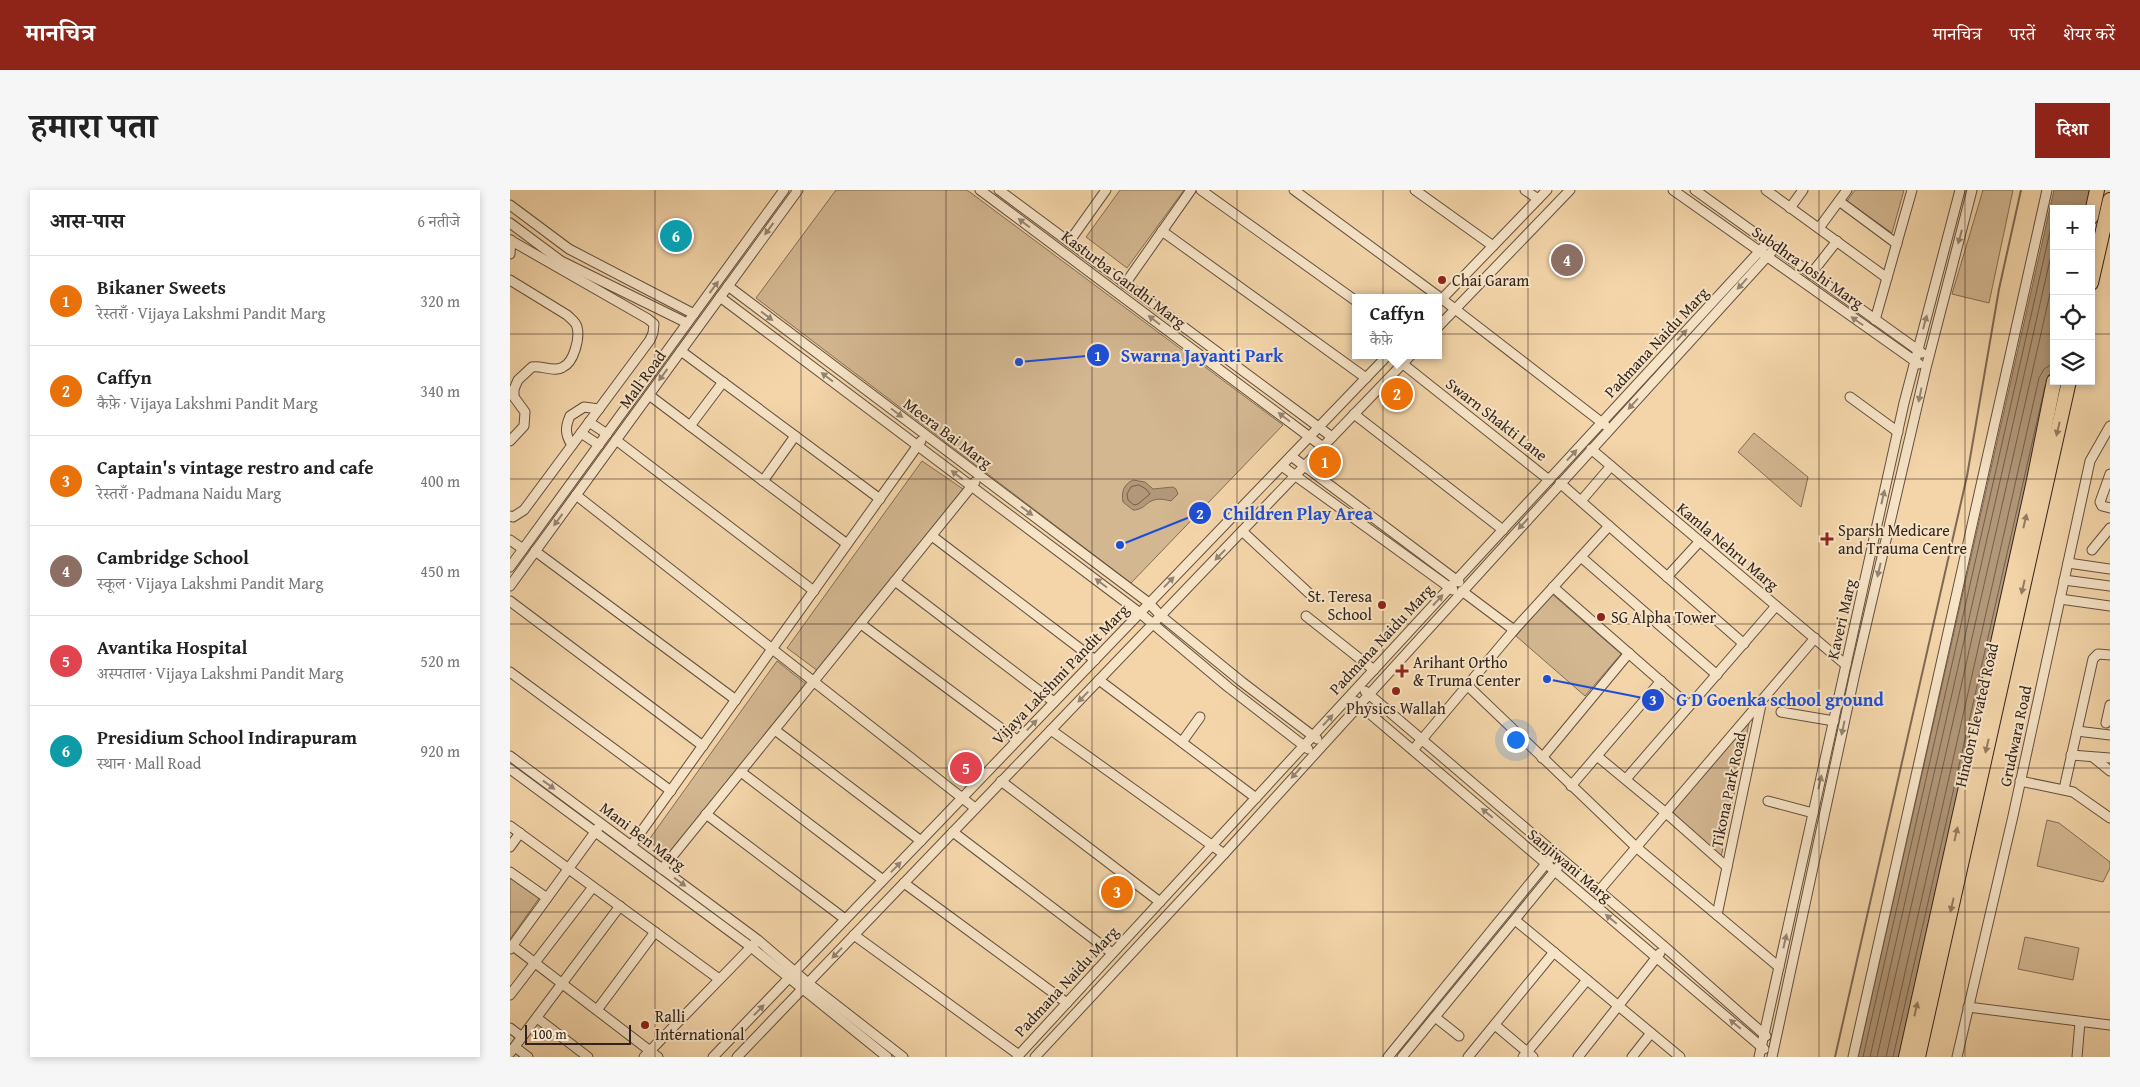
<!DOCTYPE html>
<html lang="hi">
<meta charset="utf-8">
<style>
body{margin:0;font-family:"Gentium Book Plus","Noto Serif Devanagari",serif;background:#f6f6f6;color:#222}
.controls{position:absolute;right:15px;top:15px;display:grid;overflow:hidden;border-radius:0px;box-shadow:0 2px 8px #0003}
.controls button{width:45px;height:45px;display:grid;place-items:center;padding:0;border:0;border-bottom:1px solid #e0e0e0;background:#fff;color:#222;font:25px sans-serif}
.scale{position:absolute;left:15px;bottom:12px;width:106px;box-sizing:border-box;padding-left:5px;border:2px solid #34231c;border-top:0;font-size:14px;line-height:18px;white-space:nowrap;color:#34231c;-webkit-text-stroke:4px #f7e4c7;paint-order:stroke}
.you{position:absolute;left:1005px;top:549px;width:18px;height:18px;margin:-12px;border:4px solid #fff;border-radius:50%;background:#1a73e8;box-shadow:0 0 0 8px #1a73e833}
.badge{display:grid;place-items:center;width:32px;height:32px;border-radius:50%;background:#8f2418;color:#fff;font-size:16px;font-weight:700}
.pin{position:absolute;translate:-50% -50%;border:2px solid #fff;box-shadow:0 1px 5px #0006}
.popup{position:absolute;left:842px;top:104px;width:90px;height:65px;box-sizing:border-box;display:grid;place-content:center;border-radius:0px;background:#fff;filter:drop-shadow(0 1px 4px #0005);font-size:16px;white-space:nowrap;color:#767676}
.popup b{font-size:19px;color:#222}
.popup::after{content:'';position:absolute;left:50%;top:100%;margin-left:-10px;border:10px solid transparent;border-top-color:#fff}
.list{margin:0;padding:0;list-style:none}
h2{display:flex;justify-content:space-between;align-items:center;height:65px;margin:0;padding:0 20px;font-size:21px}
h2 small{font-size:16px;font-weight:400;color:#767676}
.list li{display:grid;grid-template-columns:32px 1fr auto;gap:15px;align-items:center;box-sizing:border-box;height:90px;padding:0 20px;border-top:1px solid #e0e0e0}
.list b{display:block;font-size:19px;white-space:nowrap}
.list p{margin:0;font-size:16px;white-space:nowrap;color:#767676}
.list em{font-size:16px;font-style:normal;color:#767676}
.icon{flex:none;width:28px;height:28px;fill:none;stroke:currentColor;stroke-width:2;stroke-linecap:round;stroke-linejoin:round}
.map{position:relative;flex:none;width:1600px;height:867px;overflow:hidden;border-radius:0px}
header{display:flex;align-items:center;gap:30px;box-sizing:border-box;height:70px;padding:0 25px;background:#8f2418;color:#fff}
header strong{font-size:24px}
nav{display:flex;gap:28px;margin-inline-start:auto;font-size:18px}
.intro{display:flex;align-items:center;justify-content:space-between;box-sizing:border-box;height:120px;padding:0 30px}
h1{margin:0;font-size:35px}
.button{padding:12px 22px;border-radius:0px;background:#8f2418;color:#fff;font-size:18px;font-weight:700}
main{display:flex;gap:30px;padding:0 30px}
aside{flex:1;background:#fff;border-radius:0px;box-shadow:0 2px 8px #0003}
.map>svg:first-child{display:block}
.green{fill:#d3b791;stroke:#846d56}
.water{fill:#b29879;stroke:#806954}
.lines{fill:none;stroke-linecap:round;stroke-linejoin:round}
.shore{stroke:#735e4a;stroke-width:1}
.stream{stroke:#806954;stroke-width:2}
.minor-casing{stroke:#64503f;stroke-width:11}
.highway-casing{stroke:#34231c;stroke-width:16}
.minor{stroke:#f7e4c7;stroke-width:9}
.highway{stroke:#f3d5a9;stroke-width:14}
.oneway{fill:#968472}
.oneway2{fill:#947c62}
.grid{fill:none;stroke:#34231c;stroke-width:1;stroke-opacity:0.55}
.poi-dot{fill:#8f2418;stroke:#f7e4c7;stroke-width:2}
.labels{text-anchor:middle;stroke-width:4;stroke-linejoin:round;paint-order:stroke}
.street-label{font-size:16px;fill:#34231c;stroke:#f7e4c7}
.poi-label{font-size:16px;fill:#34231c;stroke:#f7e4c7;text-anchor:start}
.leader{fill:none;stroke:#1d4ed8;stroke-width:2}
.callout-dot{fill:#1d4ed8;stroke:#f7e4c7;stroke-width:2}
.mark-label{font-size:15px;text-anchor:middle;font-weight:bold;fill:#fff}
.callout-label{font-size:18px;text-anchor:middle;font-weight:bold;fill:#1d4ed8;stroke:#f7e4c7;stroke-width:4;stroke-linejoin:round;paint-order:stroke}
</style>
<header>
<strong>मानचित्र</strong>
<nav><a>मानचित्र</a><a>परतें</a><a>शेयर करें</a></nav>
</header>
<div class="intro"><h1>हमारा पता</h1><a class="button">दिशा</a></div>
<main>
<aside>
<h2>आस-पास<small>6 नतीजे</small></h2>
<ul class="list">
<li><span class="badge" style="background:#e8710a">1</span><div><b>Bikaner Sweets</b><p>रेस्तराँ · Vijaya Lakshmi Pandit Marg</p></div><em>320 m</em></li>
<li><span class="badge" style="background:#e8710a">2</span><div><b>Caffyn</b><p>कैफ़े · Vijaya Lakshmi Pandit Marg</p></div><em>340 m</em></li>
<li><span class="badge" style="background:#e8710a">3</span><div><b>Captain's vintage restro and cafe</b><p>रेस्तराँ · Padmana Naidu Marg</p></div><em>400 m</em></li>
<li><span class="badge" style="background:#8d6e63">4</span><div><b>Cambridge School</b><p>स्कूल · Vijaya Lakshmi Pandit Marg</p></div><em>450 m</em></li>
<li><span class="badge" style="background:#e0444e">5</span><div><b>Avantika Hospital</b><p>अस्पताल · Vijaya Lakshmi Pandit Marg</p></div><em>520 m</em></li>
<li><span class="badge" style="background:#0f9aa8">6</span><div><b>Presidium School Indirapuram</b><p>स्थान · Mall Road</p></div><em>920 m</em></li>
</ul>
</aside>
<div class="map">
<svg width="1600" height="867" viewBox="0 0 1600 867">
<rect width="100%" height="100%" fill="#f3d5a9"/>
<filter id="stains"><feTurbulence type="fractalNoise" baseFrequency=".004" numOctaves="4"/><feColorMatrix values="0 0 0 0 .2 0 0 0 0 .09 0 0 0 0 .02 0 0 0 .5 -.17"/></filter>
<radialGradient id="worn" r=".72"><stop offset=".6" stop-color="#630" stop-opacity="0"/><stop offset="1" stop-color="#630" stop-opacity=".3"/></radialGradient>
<g class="green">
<polygon points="326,0 457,0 773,235 621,393 246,108"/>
<polygon points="610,0 674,0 617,78 576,47"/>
<polygon points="1345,0 1394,0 1382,43 1337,11"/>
<polygon points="1473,0 1503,0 1479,113 1442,104"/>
<polygon points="1244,243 1298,287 1291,317 1228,262"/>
<polygon points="412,271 453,299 308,481 277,458"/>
<polygon points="1042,404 1111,464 1075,506 1006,446"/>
<polygon points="267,471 297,495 160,666 138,651"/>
<polygon points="1239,533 1211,667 1161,622"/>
<polygon points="1537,630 1549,633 1600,672 1600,678 1593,692 1527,676"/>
<polygon points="0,685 30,707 0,749"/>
<polygon points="1515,747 1569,758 1563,790 1508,779"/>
</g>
<g class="water">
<polygon points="1544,0 1591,0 1581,42 1581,19 1544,19 1544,191 1394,867 1348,867"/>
<path d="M623 290 635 292 643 299 663 297 666 299 668 304 661 311C635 304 639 320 623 320L613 312C611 302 614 294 623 290Z"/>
</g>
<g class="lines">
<g class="shore">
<polygon points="629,295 636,299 640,304 628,314 624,315 618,310 617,304 621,297"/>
<polyline points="1353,867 1544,24"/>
<polyline points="1360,867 1544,52"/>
<polyline points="1367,867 1544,86"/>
<polyline points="1376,867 1529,188 1534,179 1544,173"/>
<polyline points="1383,867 1535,196"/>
</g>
<polyline class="stream" points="1325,867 1457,286 1489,99 1511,0"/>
<defs>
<g id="minor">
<polyline points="470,0 813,257"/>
<polyline points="489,0 822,247"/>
<polyline points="691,0 846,111"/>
<polyline points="784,0 932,109 1095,235"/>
<polyline points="905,0 983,56"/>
<polyline points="1015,0 1028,9"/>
<polyline points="1163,0 1409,174"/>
<polyline points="1185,0 1412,163"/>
<polyline points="1256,0 1377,88"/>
<polyline points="1329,11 1387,54"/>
<polyline points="0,15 59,59 184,124"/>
<polyline points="1280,18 1293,0"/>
<polyline points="0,33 51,71 177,133"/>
<polyline points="1309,38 1337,0"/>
<polyline points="652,41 856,188"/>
<polyline points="0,50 138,129 144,134 143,143 140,150 14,320 3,327 0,326"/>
<polyline points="559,52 596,0"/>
<polyline points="0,64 1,50"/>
<polyline points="1301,84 1327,51"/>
<path d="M0 90 57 125C61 129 66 132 67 137 70 148 64 172 53 177 44 183 32 175 22 177L8 190 4 199V207L15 222 14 236 0 251"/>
<polyline points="615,94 681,0"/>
<polyline points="218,96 639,413 651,426 732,492 807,549"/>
<polyline points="210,107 630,423 718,497 798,559"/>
<polyline points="928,113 1037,0"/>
<polyline points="1365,130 1402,0"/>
<polyline points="928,137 1060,0"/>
<polyline points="171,161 370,309"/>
<polyline points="893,174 1039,290"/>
<polyline points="139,205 337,354"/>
<polyline points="1340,207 1388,242"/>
<polyline points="844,224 993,340"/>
<polyline points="79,232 97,244"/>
<polyline points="180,236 213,192"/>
<polyline points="71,243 89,255"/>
<polyline points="106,250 304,401"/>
<path d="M62 255C55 245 55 237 60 226L74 217 89 219"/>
<polyline points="1081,259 1336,475"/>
<polyline points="781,266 949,392"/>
<polyline points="772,276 943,400"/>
<polyline points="1600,284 1590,312 1592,316 1600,318"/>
<polyline points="253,291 285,246"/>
<polyline points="1050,293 1234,454"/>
<polyline points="66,305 465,618"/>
<polyline points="1071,311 1101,276"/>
<polyline points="732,341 802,406"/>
<polyline points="422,346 585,470"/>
<polyline points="0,350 13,359"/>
<polyline points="1582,360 1600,338"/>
<polyline points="25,361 226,510"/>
<polyline points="1071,367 1207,485"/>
<polyline points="1558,373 1600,379"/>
<polyline points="0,377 274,0"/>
<polyline points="1157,387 1190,351"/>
<polyline points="1554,390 1600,396"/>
<polyline points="385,391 544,512"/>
<polyline points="0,396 288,0"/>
<polyline points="1043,397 1179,516"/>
<polyline points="952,401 1004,440"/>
<polyline points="1550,409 1600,416"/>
<polyline points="0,411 193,556"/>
<polyline points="796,426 864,480"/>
<polyline points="351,434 507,550"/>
<polyline points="0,482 161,601"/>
<polyline points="589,490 746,608"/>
<polyline points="958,496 1126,657 1269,777"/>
<polyline points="855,501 1156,758 1256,846"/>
<polyline points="845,511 1254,859"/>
<polyline points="1271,522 1324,531"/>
<polyline points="1596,533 1600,515"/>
<polyline points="265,540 411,651"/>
<polyline points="541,540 714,664"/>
<polyline points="1567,541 1600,545"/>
<polyline points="672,552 690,527"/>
<polyline points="903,560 1004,440 1099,336"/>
<polyline points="1561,565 1600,568"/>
<polyline points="0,566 248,750 298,793 393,867"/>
<polyline points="1087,566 1156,623 1217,677"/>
<polyline points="1032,568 1119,463"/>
<polyline points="1584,568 1600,581"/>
<polyline points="0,579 241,757 377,867"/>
<polyline points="231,582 373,690"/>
<polyline points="1116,589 1266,416"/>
<polyline points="491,591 650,712"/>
<polyline points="1510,591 1563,602 1600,628"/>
<polyline points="1061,596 1151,491"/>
<polyline points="1554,599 1583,469 1588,464 1600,465"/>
<polyline points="1258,611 1303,623"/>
<polyline points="196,624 335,729"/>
<polyline points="0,636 209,789"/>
<polyline points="443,642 602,763"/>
<polyline points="121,656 411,251"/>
<polyline points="0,657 10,643"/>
<polyline points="152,679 465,292"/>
<polyline points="0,682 37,708"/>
<polyline points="394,693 557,813"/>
<polyline points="1088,702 1305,448"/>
<polyline points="1207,725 1252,510"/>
<polyline points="1005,730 1170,867"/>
<polyline points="344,745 509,865"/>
<polyline points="3,756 148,867"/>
<polyline points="0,759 88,638"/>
<polyline points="0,805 83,697"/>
<polyline points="1458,817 1600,835"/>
<polyline points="87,820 145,742"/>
<polyline points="925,827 949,846"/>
<polyline points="27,828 78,867"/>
<polyline points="985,835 1023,867"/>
<polyline points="0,838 12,847"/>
<polyline points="5,857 18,867"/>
<polyline points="0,863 110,716"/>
<polyline points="134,867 245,753"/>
<polyline points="203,867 878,165"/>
<polyline points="227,867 901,165"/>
<polyline points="507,867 1258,52"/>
<polyline points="525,867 714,664 1265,58"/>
<polyline points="878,867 1039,670"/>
<polyline points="892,867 1048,677"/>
<polyline points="958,867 1044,762"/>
<polyline points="1013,867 1077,790"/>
<polyline points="1068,867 1150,763"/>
<polyline points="1122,867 1141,843"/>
<polyline points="1249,867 1394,213 1450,0"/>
<polyline points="1262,867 1345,483 1416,178 1462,0"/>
<polyline points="1343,867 1537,0"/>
<polyline points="1447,867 1503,626 1580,271 1600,236"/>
<polyline points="1567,867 1570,832"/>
</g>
<g id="highway">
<polyline points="1581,27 1587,0"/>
<polyline points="1581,93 1600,10"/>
<polyline points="1396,867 1523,295 1544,191"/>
<polyline points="1408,867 1559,191"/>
</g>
</defs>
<use href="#minor" class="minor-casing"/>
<use href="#highway" class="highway-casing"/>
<use href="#minor" class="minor"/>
<use href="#highway" class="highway"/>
</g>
<defs><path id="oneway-solid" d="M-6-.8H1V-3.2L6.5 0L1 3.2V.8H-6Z" transform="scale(1.25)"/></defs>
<g class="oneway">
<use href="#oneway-solid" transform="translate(514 33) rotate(-143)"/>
<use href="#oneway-solid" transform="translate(259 39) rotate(126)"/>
<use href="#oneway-solid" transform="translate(1450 47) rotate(105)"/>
<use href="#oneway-solid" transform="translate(1232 94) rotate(132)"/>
<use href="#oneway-solid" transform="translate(204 97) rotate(-54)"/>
<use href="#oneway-solid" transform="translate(257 126) rotate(37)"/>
<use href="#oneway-solid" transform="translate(644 130) rotate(-143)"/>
<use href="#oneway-solid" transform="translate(1347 131) rotate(-145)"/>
<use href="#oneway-solid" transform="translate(1415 132) rotate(-75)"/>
<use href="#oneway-solid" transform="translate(1172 145) rotate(-47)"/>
<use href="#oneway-solid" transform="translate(153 185) rotate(126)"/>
<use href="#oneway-solid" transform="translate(317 187) rotate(-143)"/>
<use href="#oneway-solid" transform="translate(1410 205) rotate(102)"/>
<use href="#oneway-solid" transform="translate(1123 214) rotate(132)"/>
<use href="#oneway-solid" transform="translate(387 223) rotate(37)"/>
<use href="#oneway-solid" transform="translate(774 227) rotate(-143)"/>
<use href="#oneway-solid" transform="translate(1062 265) rotate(-47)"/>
<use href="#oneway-solid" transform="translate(447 285) rotate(-143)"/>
<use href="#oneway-solid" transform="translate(1373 307) rotate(-77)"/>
<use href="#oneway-solid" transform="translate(517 321) rotate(37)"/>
<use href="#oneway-solid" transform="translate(48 330) rotate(126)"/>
<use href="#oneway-solid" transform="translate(1013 334) rotate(132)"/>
<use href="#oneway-solid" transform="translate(710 365) rotate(134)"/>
<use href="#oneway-solid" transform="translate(1369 380) rotate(103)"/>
<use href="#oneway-solid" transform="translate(659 392) rotate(-46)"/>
<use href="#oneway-solid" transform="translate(591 393) rotate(-143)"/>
<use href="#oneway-solid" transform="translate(928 410) rotate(-47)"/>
<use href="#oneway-solid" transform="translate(573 507) rotate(134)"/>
<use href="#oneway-solid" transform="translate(818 530) rotate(-47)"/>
<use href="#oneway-solid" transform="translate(522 535) rotate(-46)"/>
<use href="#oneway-solid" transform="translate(1333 538) rotate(102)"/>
<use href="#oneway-solid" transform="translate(786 583) rotate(132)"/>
<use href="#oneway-solid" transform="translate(1310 592) rotate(-77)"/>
<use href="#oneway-solid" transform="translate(39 595) rotate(36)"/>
<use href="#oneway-solid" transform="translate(977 623) rotate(-140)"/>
<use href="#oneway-solid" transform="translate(386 677) rotate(-46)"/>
<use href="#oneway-solid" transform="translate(170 692) rotate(36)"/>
<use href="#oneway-solid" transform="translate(1101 729) rotate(-140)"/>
<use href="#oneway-solid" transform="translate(1275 751) rotate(-77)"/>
<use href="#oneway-solid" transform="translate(327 763) rotate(134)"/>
<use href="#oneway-solid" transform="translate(249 820) rotate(-46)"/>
<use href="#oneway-solid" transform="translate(1225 834) rotate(-140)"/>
</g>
<g class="oneway2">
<use href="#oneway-solid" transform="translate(1548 239) rotate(103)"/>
<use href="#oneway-solid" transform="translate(1515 331) rotate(-77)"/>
<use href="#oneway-solid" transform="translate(1513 397) rotate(103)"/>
<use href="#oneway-solid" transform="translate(1477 556) rotate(103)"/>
<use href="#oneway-solid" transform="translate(1446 644) rotate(-77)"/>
<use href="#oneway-solid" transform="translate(1442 715) rotate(103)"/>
<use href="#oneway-solid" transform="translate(1406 819) rotate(-77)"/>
</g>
<path class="grid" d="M145 0V867M291 0V867M436 0V867M582 0V867M727 0V867M873 0V867M1018 0V867M1164 0V867M1309 0V867M1455 0V867M0 144H1544M1581 144H1600M0 289H1600M0 434H1600M0 578H1600M0 722H1600"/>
<g class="poi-dot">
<circle cx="932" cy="90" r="5"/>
<path d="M1314.5 341.5h5v5h5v5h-5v5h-5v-5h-5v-5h5z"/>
<circle cx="872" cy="415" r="5"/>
<circle cx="1091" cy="427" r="5"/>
<path d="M889.5 473.5h5v5h5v5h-5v5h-5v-5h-5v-5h5z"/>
<circle cx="886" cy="501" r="5"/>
<circle cx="135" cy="835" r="5"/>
</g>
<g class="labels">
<g class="street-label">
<text transform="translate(1298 77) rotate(35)" y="6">Subdhra Joshi Marg</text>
<text transform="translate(614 89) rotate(37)" y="6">Kasturba Gandhi Marg</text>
<text transform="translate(1146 152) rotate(-47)" y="6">Padmana Naidu Marg</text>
<text transform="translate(132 189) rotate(-54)" y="6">Mall Road</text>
<text transform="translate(987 229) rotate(38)" y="6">Swarn Shakti Lane</text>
<text transform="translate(438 243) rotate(37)" y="6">Meera Bai Marg</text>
<text transform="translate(1218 356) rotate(40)" y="6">Kamla Nehru Marg</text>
<text transform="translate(1331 429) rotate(-77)" y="6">Kaveri Marg</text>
<text transform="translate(871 449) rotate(-47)" y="6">Padmana Naidu Marg</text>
<text transform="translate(550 484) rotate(-46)" y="6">Vijaya Lakshmi Pandit Marg</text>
<text transform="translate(1466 525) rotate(-77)" y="6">Hindon Elevated Road</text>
<text transform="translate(1505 546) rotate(-78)" y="6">Grudwara Road</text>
<text transform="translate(1218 600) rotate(-78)" y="6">Tikona Park Road</text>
<text transform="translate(133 646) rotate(37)" y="6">Mani Ben Marg</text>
<text transform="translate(1060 675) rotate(40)" y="6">Sanjiwani Marg</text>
<text transform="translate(556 791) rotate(-47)" y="6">Padmana Naidu Marg</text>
</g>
<g class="poi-label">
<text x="942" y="96">Chai Garam</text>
<text x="1328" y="346">Sparsh Medicare<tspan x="1328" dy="18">and Trauma Centre</tspan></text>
<text x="862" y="412" text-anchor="end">St. Teresa<tspan x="862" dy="18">School</tspan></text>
<text x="1101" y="433">SG Alpha Tower</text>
<text x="903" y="478">Arihant Ortho<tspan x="903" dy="18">&amp; Truma Center</tspan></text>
<text x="886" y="524" text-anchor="middle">Physics Wallah</text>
<text x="145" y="832">Ralli<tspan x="145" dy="18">International</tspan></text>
</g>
</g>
<path class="leader" d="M509 172L588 165M610 355L690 323M1037 489L1143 510"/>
<g class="callout-dot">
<circle cx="509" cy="172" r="5"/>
<circle cx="610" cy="355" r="5"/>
<circle cx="1037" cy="489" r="5"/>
<circle cx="588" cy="165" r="12"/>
<circle cx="690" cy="323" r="12"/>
<circle cx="1143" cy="510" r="12"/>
</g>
<g class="mark-label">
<text x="588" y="171">1</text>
<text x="690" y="329">2</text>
<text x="1143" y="515">3</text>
</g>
<g class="callout-label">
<text x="692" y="172">Swarna Jayanti Park</text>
<text x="788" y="330">Children Play Area</text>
<text x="1270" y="516">G D Goenka school ground</text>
</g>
<rect width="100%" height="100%" filter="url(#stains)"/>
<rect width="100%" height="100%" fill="url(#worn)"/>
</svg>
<div class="controls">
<button>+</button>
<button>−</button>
<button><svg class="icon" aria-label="locate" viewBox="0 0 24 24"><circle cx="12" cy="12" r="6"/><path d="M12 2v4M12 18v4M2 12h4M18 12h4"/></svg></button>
<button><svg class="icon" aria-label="layers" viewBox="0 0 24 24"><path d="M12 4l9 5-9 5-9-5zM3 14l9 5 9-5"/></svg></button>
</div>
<div class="scale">100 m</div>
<div class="you"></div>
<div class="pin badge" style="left:815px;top:272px;background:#e8710a">1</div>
<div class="pin badge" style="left:887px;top:204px;background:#e8710a">2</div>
<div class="popup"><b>Caffyn</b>कैफ़े</div>
<div class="pin badge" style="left:607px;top:702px;background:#e8710a">3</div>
<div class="pin badge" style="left:1057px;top:70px;background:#8d6e63">4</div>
<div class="pin badge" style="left:456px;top:578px;background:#e0444e">5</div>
<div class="pin badge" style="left:166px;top:46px;background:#0f9aa8">6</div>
</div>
</main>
